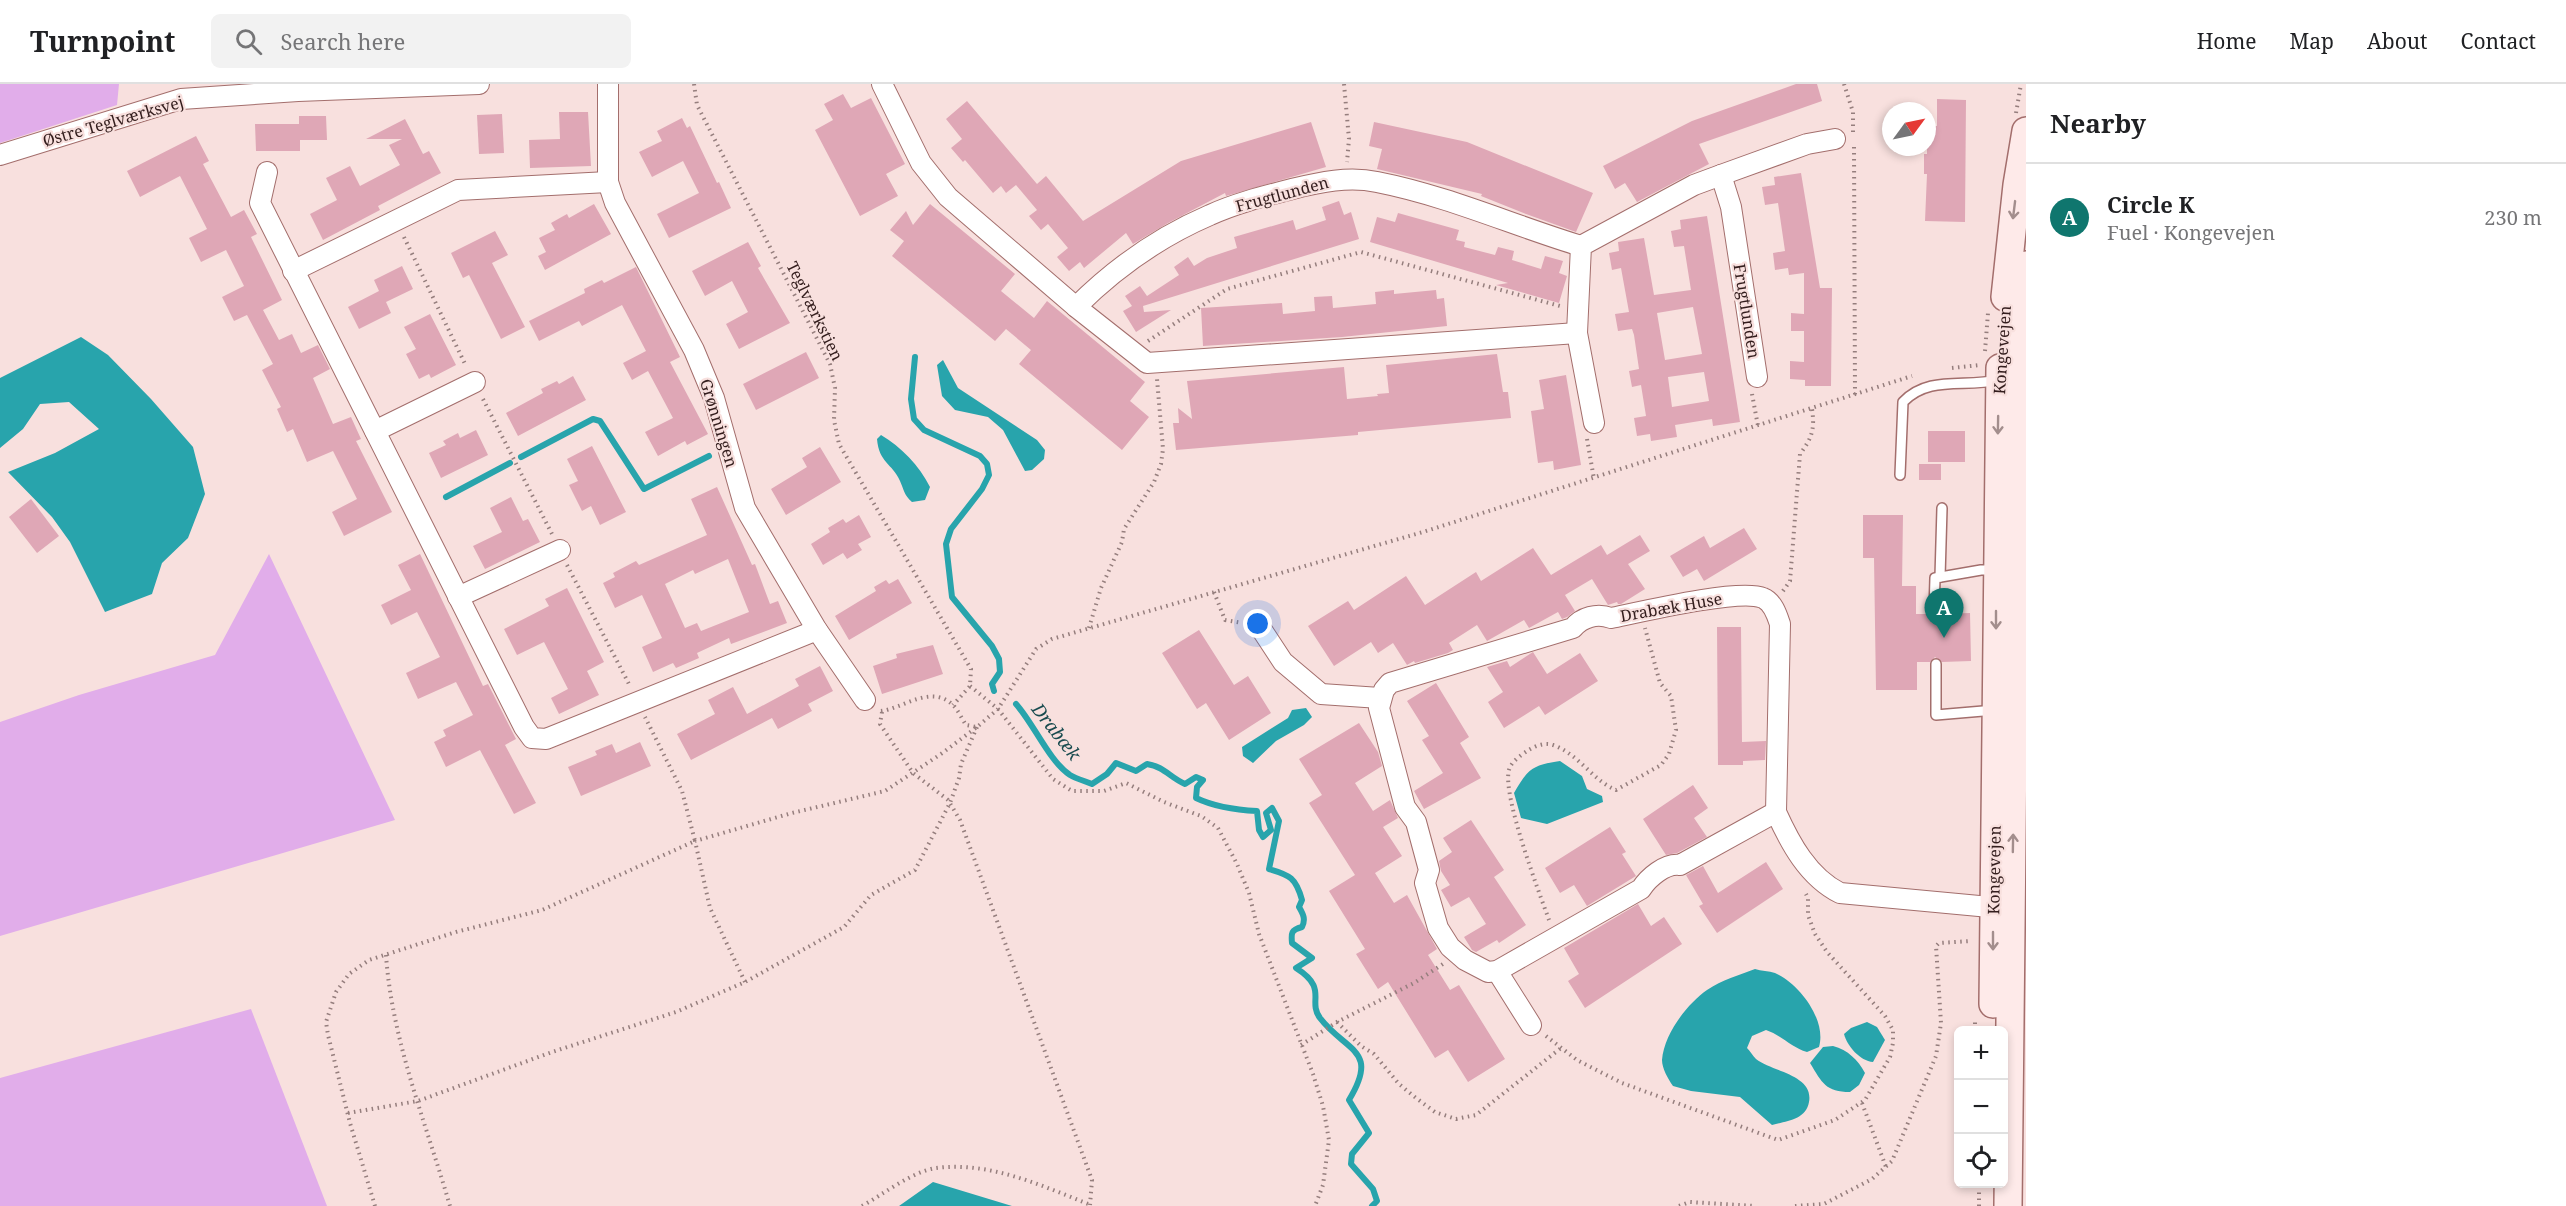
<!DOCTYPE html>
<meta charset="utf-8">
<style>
body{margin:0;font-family:"Noto Serif",serif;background:#f2f2f2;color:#202124}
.controls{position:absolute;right:18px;bottom:18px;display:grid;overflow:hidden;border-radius:9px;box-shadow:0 3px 9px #0003}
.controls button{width:54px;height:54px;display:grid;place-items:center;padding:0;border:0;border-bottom:2px solid #e0e0e0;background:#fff;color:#202124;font:30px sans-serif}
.compass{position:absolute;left:1882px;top:18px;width:54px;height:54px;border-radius:50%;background:#fff;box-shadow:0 3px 9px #0003;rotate:57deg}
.you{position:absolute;left:1258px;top:540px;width:21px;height:21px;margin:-15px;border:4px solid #fff;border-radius:50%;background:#1a73e8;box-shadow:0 0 0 9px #1a73e833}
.badge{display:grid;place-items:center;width:39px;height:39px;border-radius:50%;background:#0f766e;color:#fff;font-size:20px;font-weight:700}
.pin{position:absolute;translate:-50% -50px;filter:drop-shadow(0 2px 3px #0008)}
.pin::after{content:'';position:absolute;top:32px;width:21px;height:18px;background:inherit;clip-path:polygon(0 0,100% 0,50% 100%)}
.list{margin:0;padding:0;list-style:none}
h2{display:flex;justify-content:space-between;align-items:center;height:78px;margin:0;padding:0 24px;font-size:26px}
h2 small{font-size:20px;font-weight:400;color:#757577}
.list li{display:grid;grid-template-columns:39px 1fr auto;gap:18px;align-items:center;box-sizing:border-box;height:108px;padding:0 24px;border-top:2px solid #e0e0e0}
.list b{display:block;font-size:22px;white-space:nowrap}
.list p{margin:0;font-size:20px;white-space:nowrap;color:#757577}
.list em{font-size:20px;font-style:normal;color:#757577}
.icon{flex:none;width:33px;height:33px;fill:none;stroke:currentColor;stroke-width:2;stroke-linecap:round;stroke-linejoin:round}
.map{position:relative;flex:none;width:2026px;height:1122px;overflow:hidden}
header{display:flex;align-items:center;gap:36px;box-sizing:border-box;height:84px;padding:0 30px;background:#fff;border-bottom:2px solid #e0e0e0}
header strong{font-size:28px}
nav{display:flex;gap:33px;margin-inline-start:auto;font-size:21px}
.search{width:420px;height:54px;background:#f2f2f2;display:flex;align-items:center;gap:15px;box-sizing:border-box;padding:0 21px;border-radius:9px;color:#757577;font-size:22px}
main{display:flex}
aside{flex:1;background:#fff}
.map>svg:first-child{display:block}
.green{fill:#e1adea}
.water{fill:#28a4ac}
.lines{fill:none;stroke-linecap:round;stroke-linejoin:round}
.stream{stroke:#28a4ac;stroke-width:6}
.building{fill:#dfa7b6;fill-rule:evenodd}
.lane-casing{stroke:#a36e6c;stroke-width:12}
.street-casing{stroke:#a36e6c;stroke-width:22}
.secondary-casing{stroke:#a36e6c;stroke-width:30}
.path{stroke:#957e7d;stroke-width:4;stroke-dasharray:1.5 4.5;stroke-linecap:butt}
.lane{stroke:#fff;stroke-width:9}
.street{stroke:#fff;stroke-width:20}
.secondary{stroke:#feeae9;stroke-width:27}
.oneway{stroke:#a38e8d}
.labels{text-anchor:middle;stroke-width:4.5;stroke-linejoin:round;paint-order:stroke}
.street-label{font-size:16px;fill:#331d1d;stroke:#f8e0de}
.water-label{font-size:18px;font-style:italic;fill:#194b4f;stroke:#f8e0de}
</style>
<header>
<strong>Turnpoint</strong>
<div class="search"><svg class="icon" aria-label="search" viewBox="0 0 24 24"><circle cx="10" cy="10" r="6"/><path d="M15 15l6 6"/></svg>Search here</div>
<nav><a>Home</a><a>Map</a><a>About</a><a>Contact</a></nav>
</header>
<main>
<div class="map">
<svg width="2026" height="1122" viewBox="0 0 2026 1122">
<rect width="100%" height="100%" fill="#f8e0de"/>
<g class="green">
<polygon points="0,0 119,0 117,21 0,59"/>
<polygon points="269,470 395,736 0,852 0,638 79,611 215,571"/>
<polygon points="251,925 327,1122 0,1122 0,994"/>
</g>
<g class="water">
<polygon points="81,253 108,271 151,315 193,363 205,410 188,454 162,479 152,510 105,528 70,458 52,433 8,388 55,369 99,345 69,318 40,320 23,345 0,364 0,294"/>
<polygon points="943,276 958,304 1037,356 1045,366 1044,375 1032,386 1025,387 1003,346 988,333 955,326 942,312 937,281"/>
<path d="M881 351C901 363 919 381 930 403L925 416 912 418C904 411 904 406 900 397 892 379 879 379 877 355Z"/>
<polygon points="1306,624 1312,633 1304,641 1276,657 1253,679 1243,672 1242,663 1288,634 1292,626"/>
<path d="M1560 677 1582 692 1587 705 1602 712 1603 718 1547 740 1521 734 1514 709C1528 685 1532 681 1560 677Z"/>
<path d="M1755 885C1761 887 1769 887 1775 889 1799 899 1827 936 1819 963L1807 968C1792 964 1781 951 1766 946L1752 952 1747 964C1750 967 1753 972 1756 975 1773 988 1814 991 1809 1018 1806 1036 1786 1037 1772 1041L1740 1013 1691 1007 1673 1002C1668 995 1662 984 1662 976 1664 950 1687 920 1707 906 1722 896 1739 891 1755 885Z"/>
<path d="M1867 938 1877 943 1885 956 1873 978C1860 977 1847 962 1844 950L1851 944Z"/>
<path d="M1833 962C1848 966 1858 976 1865 989L1859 1001 1850 1008C1826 1008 1822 999 1810 979L1823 963Z"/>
<polygon points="933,1098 1012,1122 1013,1122 899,1122"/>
</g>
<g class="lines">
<g class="stream">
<polyline points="915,273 911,315 914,335 924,346 980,372 987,380 989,391 982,405 951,445 946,460 952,513 992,562 999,575 1000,588 992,600 994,607"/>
<polyline points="521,373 593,335 600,337 644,405 709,372"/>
<polyline points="446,413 510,379"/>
<path d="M1016 620C1034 640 1049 677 1070 691 1077 695 1085 697 1092 700L1107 690 1116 679 1136 687 1147 680C1165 683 1169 693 1185 700L1196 693 1203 696 1197 703 1196 714C1215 723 1236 726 1257 727L1259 746 1263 753 1271 746 1266 729 1272 724 1279 737 1269 785C1290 791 1296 794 1302 816L1299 823C1303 830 1306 835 1302 843 1291 846 1291 849 1292 859L1312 874 1296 884C1329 905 1307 916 1320 934 1346 968 1380 965 1349 1016L1369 1049 1352 1070 1351 1080 1373 1105 1377 1117 1372 1122"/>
</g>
</g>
<g class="building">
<polygon points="1796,0 1817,0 1822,17 1699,60 1709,80 1637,118 1625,99 1615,105 1603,82 1692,37"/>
<polygon points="843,10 851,24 871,14 905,80 886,90 898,112 860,132 815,46 833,36 824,20"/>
<polygon points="1937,15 1966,16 1965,138 1925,137 1927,90 1924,90 1924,70 1927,70 1927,42 1937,42"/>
<polygon points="967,17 1037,100 1046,92 1083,137 1181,77 1311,38 1326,83 1226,112 1225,109 1168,139 1133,160 1126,149 1084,184 1080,178 1069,187 1057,173 1068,164 1048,140 1041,146 1029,132 1037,126 1016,101 1006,109 1001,102 993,109 965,76 963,78 951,64 962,55 946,35"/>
<polygon points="559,28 588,28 591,82 530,84 529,56 560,55"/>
<polygon points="502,30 504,69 479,70 477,31"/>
<polygon points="299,32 326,32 327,56 300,56 300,67 256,67 255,40 299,40"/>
<polygon points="682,34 687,44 690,42 717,99 719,98 731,124 669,154 657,130 699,109 683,77 652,93 639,68 662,57 657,47"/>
<polygon points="405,35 423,70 429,67 441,89 378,122 380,126 323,156 310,130 337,116 326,94 350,82 360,102 400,81 389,61 402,55 366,55"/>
<polygon points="1374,38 1467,58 1593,109 1576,148 1526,130 1481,112 1482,110 1377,85 1382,65 1369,62"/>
<polygon points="196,52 209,77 203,80 231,133 244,126 257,150 251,153 282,216 263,226 279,256 292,250 301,269 318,261 330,285 313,294 333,340 351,333 361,355 356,357 392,428 344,452 332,428 357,415 333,367 307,378 293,345 287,348 277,325 281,323 262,286 273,280 247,231 234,237 222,213 244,202 226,166 201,178 189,154 207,145 180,92 140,113 127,87"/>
<polygon points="1801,89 1820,204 1832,204 1831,302 1805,302 1805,296 1790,295 1790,277 1804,278 1804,247 1791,247 1791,229 1804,230 1804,189 1789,191 1788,184 1775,186 1773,169 1785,167 1778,119 1765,121 1762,103 1775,101 1774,93"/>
<polygon points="1339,117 1344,131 1351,128 1359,155 1143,222 1144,228 1171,226 1136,248 1123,227 1132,222 1125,212 1140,202 1147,212 1179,191 1174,183 1188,173 1194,182 1207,174 1237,164 1234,153 1293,136 1296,146 1326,136 1322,123"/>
<polygon points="594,120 611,150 545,186 538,172 546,168 539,154 555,146 551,139 567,130 569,134"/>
<polygon points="930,120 1015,190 1001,207 1034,234 1047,217 1145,298 1130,317 1149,333 1122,366 1019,280 1031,266 1006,245 995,257 892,172 904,157 890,146 906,127 913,141"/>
<polygon points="1398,129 1459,146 1456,156 1465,158 1464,163 1495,171 1498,163 1514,167 1512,176 1541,185 1545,172 1563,177 1559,189 1567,192 1559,219 1496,201 1508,199 1370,158 1377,133 1395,138"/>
<path d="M1707 132 1740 338 1713 342 1712 335 1675 341 1677 353 1651 357 1650 350 1637 352 1634 334 1646 332 1641 301 1632 303 1629 287 1639 285 1634 251 1632 245 1618 247 1615 230 1629 228 1621 184 1612 186 1609 169 1619 167 1618 158 1644 154 1654 211 1691 206 1684 162 1674 163 1671 147 1681 145 1680 136ZM1693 223 1702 270 1665 276 1657 229ZM1704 288 1709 317 1672 323 1668 293Z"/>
<polygon points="495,147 508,171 492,179 525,243 501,255 469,191 463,194 451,169"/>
<polygon points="748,158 761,182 758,184 790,239 739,265 726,240 748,228 732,197 705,212 692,187"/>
<polygon points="402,182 413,205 386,218 391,229 359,245 348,223 379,207 374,196"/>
<polygon points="636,183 680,273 670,278 708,350 687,361 685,357 658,372 645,348 673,334 648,287 632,296 623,279 646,267 622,221 582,242 579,237 539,257 529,237 585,209 584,205 602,196 604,199"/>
<polygon points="1394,206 1394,210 1436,206 1437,215 1444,214 1447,242 1342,253 1203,262 1201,224 1282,219 1283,230 1315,227 1314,213 1332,212 1333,224 1376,220 1375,208"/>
<polygon points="430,230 456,281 431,294 429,290 419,295 406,270 416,265 404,243"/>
<polygon points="806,268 819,294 756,326 743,300"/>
<polygon points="1497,270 1503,308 1508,308 1511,334 1358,348 1358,351 1176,366 1173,339 1179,339 1178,324 1192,335 1187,297 1344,283 1347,315 1378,312 1377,310 1389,309 1386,281"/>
<polygon points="1566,291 1581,381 1554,386 1553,377 1538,379 1531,327 1544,325 1539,296"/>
<polygon points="573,292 586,316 518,352 506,329 543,309 541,305 557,297 559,300"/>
<polygon points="476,346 488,371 441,394 429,369 446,361 443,357 458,349 460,354"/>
<rect x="1928" y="347" width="37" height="31"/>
<polygon points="592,362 626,428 600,441 591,422 582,427 569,401 578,397 567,375"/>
<polygon points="820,363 841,398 786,431 771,405 807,383 802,374"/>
<rect x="1919" y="380" width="22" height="16"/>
<path d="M717 403 752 481 755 480 770 520 778 517 787 539 731 560 729 554 697 569 699 574 676 584 673 579 653 588 642 563 662 554 642 511 615 524 603 499 615 493 613 489 636 477 639 481 707 451 691 415ZM728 475 749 528 701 547 697 539 685 544 665 500 693 486 695 490Z"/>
<polygon points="511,413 523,437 528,435 540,458 485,485 473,462 502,448 490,424"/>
<polygon points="31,415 59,452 37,469 9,433"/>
<polygon points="859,431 871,453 858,460 862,466 847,475 843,469 823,481 811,460 830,448 828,444 843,435 846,439"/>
<polygon points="1863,431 1903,431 1902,502 1916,502 1916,530 1928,530 1934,534 1940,530 1970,529 1971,577 1942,578 1935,573 1930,578 1917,578 1917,606 1876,606 1874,474 1863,474"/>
<polygon points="1744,444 1757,465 1704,497 1697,485 1683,493 1670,472 1704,452 1710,464"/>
<polygon points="1640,451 1650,467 1628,480 1645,505 1621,520 1618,520 1617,518 1608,521 1592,495 1565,511 1575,527 1567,533 1562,535 1558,528 1529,544 1524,536 1487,557 1477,541 1449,559 1453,566 1448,569 1415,579 1414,577 1407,581 1393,559 1378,569 1371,558 1334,582 1308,542 1348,517 1354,526 1406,492 1425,521 1476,488 1481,497 1533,464 1551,491 1601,461 1607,471"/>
<polygon points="420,470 483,602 488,600 516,655 505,661 536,719 514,730 480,666 446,683 434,658 446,652 443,646 473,631 456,598 418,615 406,589 440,573 417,528 391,541 381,521 411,506 398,481"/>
<polygon points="898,495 912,519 849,556 835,532 876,507 874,503 886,496 889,500"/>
<polygon points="567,504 604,578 587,587 599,611 559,630 551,614 568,605 544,558 517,571 504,545 549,522 545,515"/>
<polygon points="1717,543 1741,543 1742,658 1766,657 1765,676 1743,677 1743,681 1718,681"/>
<polygon points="1199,546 1234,601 1248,592 1271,629 1229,656 1206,619 1197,625 1162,569"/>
<polygon points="933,561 943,590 882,610 873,582 897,574 896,570"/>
<polygon points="1533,568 1547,590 1580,569 1598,597 1545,631 1539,622 1504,644 1488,618 1503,608 1487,583 1507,577 1510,583"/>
<polygon points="820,582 833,607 808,620 812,627 778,645 772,634 691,676 677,650 715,630 708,616 733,603 747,630 799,602 795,595"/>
<polygon points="1436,599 1469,653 1460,659 1481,694 1424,725 1414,707 1443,689 1422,656 1429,652 1407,617"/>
<polygon points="1359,639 1378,668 1382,682 1355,699 1373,727 1390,716 1398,734 1383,743 1402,772 1375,789 1394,819 1407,811 1437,865 1428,871 1450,906 1459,901 1505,975 1468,998 1448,966 1435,974 1388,898 1378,905 1356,870 1365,865 1329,807 1355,791 1309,719 1322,711 1299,675"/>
<polygon points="640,658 651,682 581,712 568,683 597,671 595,667 612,660 616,669"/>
<polygon points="1693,701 1708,724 1694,734 1707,753 1677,769 1666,771 1643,735"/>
<polygon points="1471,736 1504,786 1494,793 1526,841 1499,859 1497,856 1476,868 1472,866 1464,853 1486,840 1469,813 1451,823 1441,806 1450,801 1441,787 1439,777 1452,768 1443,754"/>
<polygon points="1610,743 1626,768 1622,770 1636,792 1587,822 1574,801 1560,809 1545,784"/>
<polygon points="1766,778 1783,805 1717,849 1699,822 1703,820 1686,791 1703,782 1718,809"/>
<polygon points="1638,820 1651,842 1664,833 1682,860 1585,924 1568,897 1579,890 1564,864"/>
</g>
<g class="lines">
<defs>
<g id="lane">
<path d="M1900 391 1903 318C1929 291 1964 304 1998 296"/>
<polyline points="1940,493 1942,424"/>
<polyline points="1934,527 1935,494 1981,486 1995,486"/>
<polyline points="1936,580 1936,631 1995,626"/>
</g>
<g id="street">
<polyline points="608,0 608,98 615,119 694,266 714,314 745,424 817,546 865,616"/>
<polyline points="882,0 921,79 948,113 1076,223 1147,279 1577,249"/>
<polyline points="0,71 181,15 298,7 479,0"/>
<polyline points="267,88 260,119 524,643 532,654 546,655 817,546"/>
<polyline points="293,187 458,106 608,98"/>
<path d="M1076 223C1114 185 1161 152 1210 131 1236 119 1265 112 1292 105 1320 98 1349 92 1377 98 1448 112 1512 141 1581 162"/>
<polyline points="1757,293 1731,123 1721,91 1807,60 1835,55"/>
<polyline points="1594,339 1577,249 1581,162 1694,101 1721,91"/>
<polyline points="375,347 475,298"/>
<polyline points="458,513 560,466"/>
<polyline points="1260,543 1283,578 1321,610 1380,614"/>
<path d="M1776 728 1680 781C1665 779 1648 794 1641 805L1497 887 1488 888 1465 876 1450 863 1438 844 1425 799 1429 786 1416 738 1405 723 1379 624 1384 606 1390 599 1573 544C1582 533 1597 529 1611 534 1640 528 1740 504 1763 514 1773 518 1777 531 1780 540L1776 728C1790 759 1808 793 1840 809L1979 822 1993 823 2006 819"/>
<polyline points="1497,887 1531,941"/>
</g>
<g id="secondary">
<polyline points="2005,213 2017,101 2026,47"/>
<polyline points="1993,920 2000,284"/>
<polyline points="2008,1122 2017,291 2026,181"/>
</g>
</defs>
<use href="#lane" class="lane-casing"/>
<use href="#street" class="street-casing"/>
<use href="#secondary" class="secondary-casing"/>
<g class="path">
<polyline points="694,0 697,21 830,280 835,304 834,336 839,360 971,585 970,602 953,621"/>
<polyline points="1344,0 1349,55 1347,78"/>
<polyline points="1844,0 1853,28 1853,49"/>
<polyline points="2016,29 2021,0"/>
<polyline points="1854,63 1855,311"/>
<polyline points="404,153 466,282"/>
<polyline points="1148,257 1227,205 1361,168 1560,222"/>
<polyline points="1985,267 1988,229"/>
<polyline points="1952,284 1980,281"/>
<polyline points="1752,310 1758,342"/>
<polyline points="483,315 552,450"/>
<polyline points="1587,355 1594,395"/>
<polyline points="567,481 630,602"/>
<path d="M1783 507 1790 497 1800 370C1812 354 1815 345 1812 325"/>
<polyline points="1214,508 1225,536 1242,539"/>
<polyline points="1089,544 1101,504 1122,458 1124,445 1154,398 1161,380 1163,365 1157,295"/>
<polyline points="970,602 998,625 1053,695 1072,707 1104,707 1126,699 1164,718 1201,732 1218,744 1237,780 1249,809 1259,850 1313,990 1323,1022 1329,1056 1323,1101 1315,1122"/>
<path d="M881 627C904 624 931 600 953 621 958 626 962 635 966 641L977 643 998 625 1036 565 1052 555 1423 448 1912 292"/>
<polyline points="882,628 880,640 913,689 948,716 960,736 1092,1096 1090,1121"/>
<path d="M1549 836C1539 808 1502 711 1509 686 1510 679 1521 671 1527 667 1535 662 1544 658 1553 661 1579 670 1592 696 1616 706L1661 681 1669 670 1676 646 1671 612 1660 599 1645 544"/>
<path d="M386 871C392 957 426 1039 450 1122"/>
<polyline points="745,898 710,824 695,757 792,729 885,707 941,670 977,643"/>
<polyline points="1337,938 1361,962 1374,970 1399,1000 1416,1014 1435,1028 1456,1035 1476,1031 1561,964"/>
<polyline points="1975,946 1975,934"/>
<polyline points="1546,952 1577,976 1622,999 1778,1056 1835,1036 1865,1016 1890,973 1893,959 1893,946 1885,932 1827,868 1815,850 1808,831 1808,814 1806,810"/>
<polyline points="1301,961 1337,938 1414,899 1443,880"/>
<polyline points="1862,1019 1886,1083"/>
<polyline points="348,1029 418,1017 552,968 676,928 745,898 844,843 871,811 915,786 950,719 959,694 961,680 977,643"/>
<polyline points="375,1122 350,1039 328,951 326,938 336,908 349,890 369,876 456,848 542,826 695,757 682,707 645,633"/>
<path d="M862 1122C882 1111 913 1087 936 1084 990 1077 1042 1102 1091 1121"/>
<polyline points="1679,1122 1690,1118 1755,1122"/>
<polyline points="1795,1122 1824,1120 1872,1095 1892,1077 1936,972 1941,939 1936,862 1939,859 1971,857"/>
<polyline points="1979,1122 1979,1100"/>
</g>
<use href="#lane" class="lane"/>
<use href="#street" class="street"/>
<use href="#secondary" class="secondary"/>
</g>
<defs><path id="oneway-shaft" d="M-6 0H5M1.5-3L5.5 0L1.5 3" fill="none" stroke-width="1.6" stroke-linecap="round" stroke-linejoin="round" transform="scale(1.5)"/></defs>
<g class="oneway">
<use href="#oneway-shaft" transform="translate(2014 126) rotate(97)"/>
<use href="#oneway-shaft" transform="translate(1998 341) rotate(91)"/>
<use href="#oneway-shaft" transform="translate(1996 536) rotate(90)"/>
<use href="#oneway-shaft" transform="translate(2013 759) rotate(-89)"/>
<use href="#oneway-shaft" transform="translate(1993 857) rotate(90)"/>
</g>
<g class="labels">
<g class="street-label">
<text transform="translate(113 37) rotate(-16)" y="6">Østre Teglværksvej</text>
<text transform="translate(1282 110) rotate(-15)" y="6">Frugtlunden</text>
<text transform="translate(815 227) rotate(64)" y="6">Teglværkstien</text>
<text transform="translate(1747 227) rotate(81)" y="6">Frugtlunden</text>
<text transform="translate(2002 266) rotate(-86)" y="6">Kongevejen</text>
<text transform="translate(719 339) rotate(73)" y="6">Grønningen</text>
<text transform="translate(1671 523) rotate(-10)" y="6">Drabæk Huse</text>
<text transform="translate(1994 786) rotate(-89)" y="6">Kongevejen</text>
</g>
<g class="water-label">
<text transform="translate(1056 648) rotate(52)" y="6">Drabæk</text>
</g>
</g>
</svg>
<div class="controls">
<button>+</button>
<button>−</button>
<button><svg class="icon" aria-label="locate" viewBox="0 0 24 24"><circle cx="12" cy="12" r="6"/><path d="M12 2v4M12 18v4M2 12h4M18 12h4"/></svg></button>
</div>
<svg class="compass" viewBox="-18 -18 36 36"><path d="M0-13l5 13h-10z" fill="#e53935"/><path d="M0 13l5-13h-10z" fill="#757577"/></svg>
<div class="you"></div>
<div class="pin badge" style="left:1944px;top:554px">A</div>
</div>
<aside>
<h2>Nearby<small></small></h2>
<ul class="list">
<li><span class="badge">A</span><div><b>Circle K</b><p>Fuel · Kongevejen</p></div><em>230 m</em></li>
</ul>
</aside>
</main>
